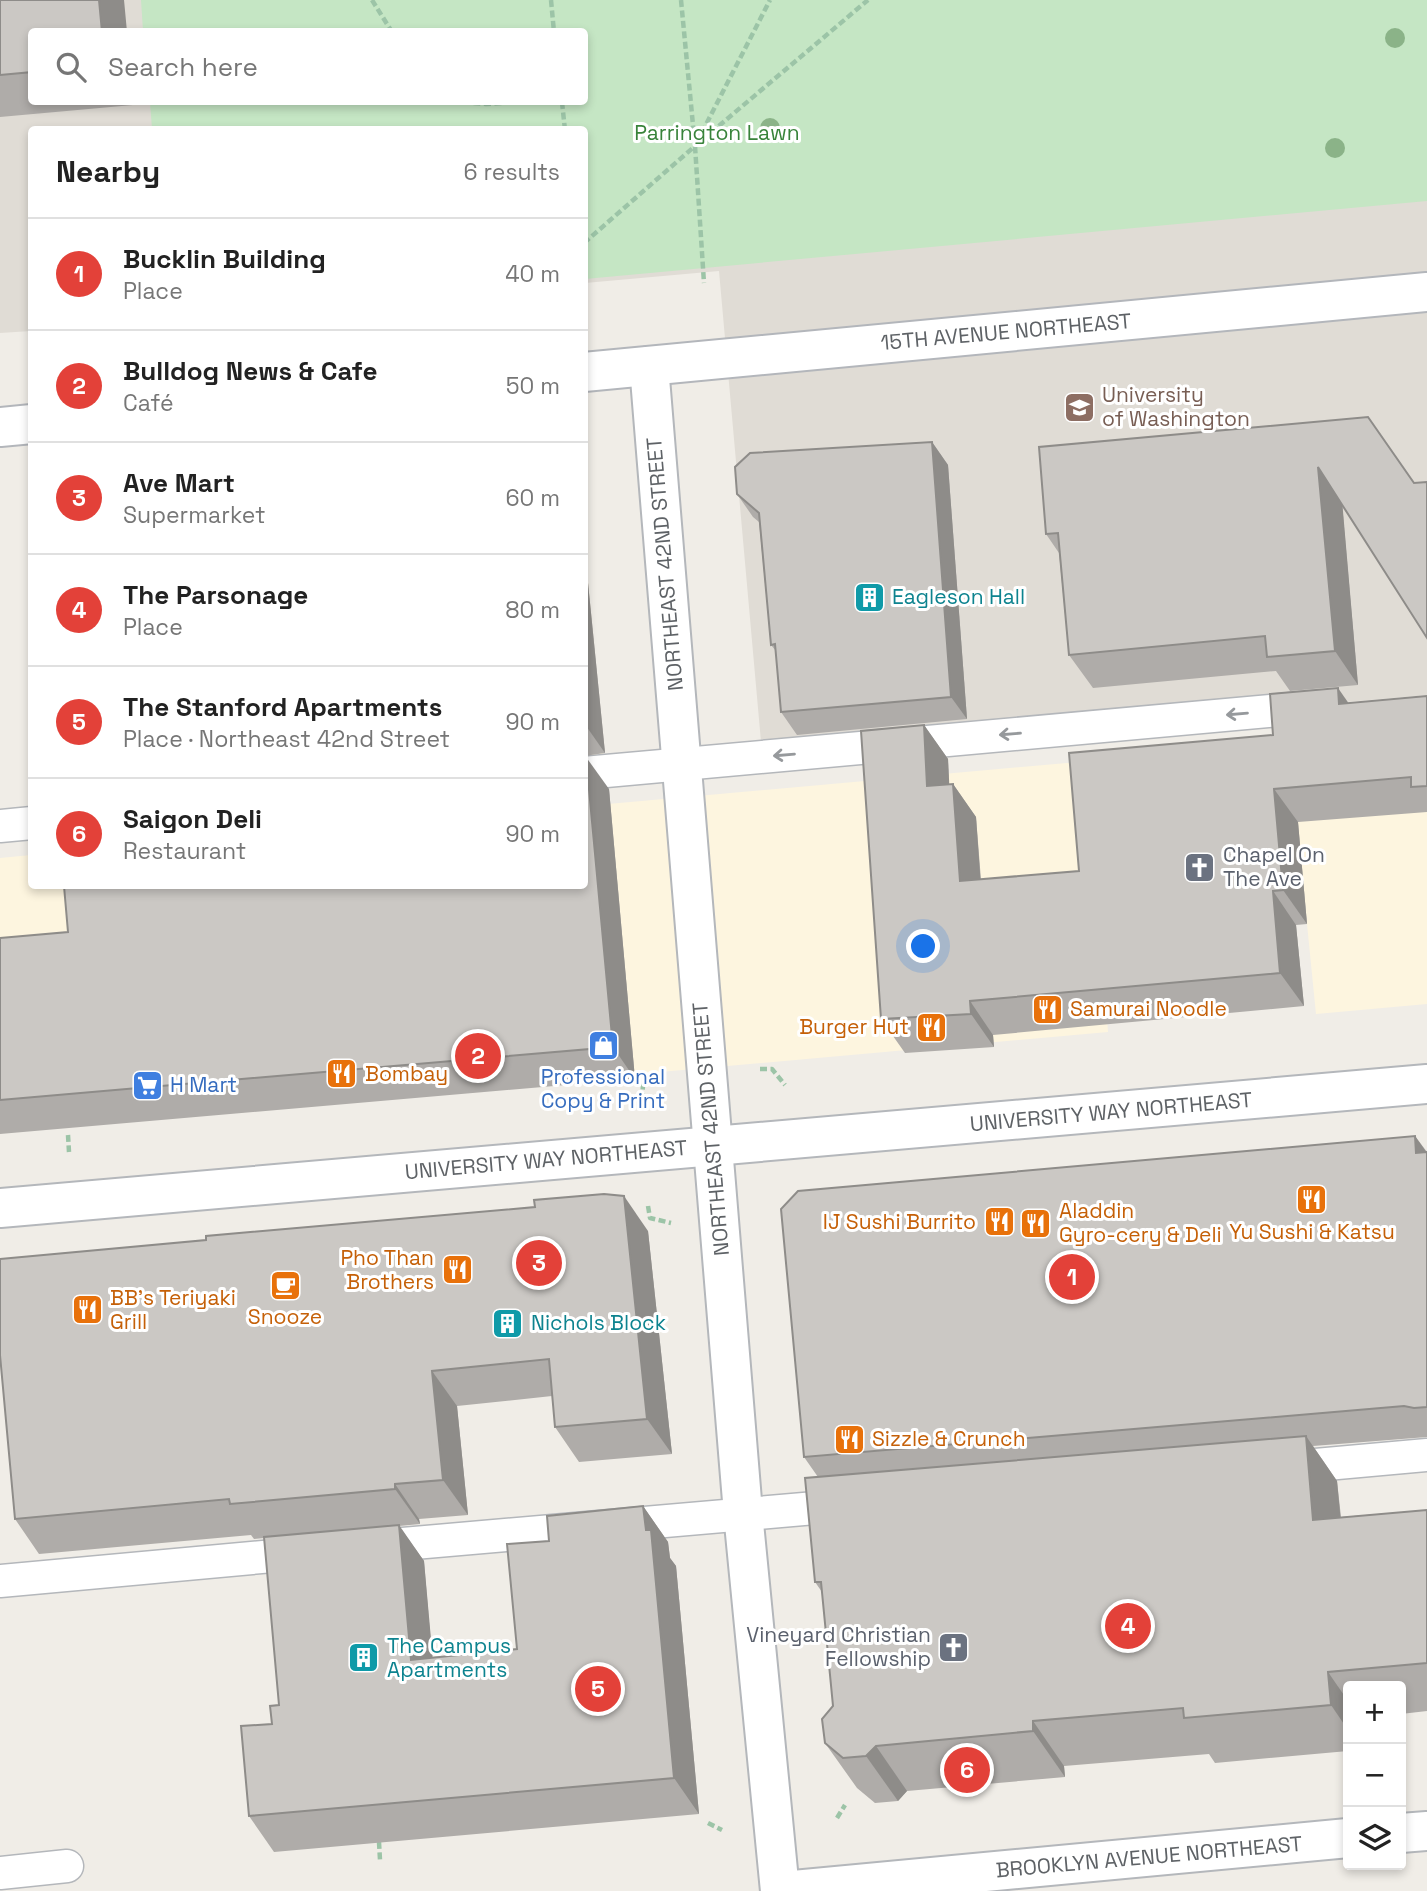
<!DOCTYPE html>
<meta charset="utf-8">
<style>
body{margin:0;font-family:"Space Grotesk",sans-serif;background:#f2f2f2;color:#222}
.controls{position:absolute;right:21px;bottom:21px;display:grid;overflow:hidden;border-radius:7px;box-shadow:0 4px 10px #0003}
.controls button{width:63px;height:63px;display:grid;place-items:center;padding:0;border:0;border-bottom:2px solid #e0e0e0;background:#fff;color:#222;font:35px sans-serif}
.you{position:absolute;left:924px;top:947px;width:24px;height:24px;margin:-18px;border:5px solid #fff;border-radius:50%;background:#1a73e8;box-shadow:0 0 0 10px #1a73e833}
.badge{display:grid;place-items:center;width:46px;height:46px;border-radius:50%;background:#e34139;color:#fff;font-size:23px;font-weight:700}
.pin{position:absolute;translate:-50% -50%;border:4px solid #fff;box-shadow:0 2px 7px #0006}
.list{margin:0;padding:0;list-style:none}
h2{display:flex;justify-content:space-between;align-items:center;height:91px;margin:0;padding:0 28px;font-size:30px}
h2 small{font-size:23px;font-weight:400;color:#767676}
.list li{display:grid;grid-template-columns:46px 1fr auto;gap:21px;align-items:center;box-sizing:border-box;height:112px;padding:0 28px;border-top:2px solid #e0e0e0}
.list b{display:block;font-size:26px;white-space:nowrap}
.list p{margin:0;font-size:23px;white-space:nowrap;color:#767676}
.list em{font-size:23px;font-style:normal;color:#767676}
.icon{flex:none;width:38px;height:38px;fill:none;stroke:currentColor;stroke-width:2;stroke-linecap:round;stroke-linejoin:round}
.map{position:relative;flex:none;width:1427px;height:1891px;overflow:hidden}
.search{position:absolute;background:#fff;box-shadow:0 4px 10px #0003;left:28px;top:28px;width:560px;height:77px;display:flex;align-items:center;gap:18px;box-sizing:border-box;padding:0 24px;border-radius:7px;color:#767676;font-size:26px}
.panel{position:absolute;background:#fff;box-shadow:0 4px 10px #0003;left:28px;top:126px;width:560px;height:763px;border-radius:7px}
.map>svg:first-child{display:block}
.commercial{fill:#fdf5df}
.education{fill:#e0dcd5;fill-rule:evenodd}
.green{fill:#c5e6c4}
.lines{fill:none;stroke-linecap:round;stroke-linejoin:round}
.service-casing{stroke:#b4b7bb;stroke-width:35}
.tertiary-casing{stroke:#b4b7bb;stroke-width:42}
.secondary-casing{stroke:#b3b6bb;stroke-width:42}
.path{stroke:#9cc4a7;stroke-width:4.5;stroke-dasharray:7 3.5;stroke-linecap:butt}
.service{stroke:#fff;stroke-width:32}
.tertiary{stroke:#fff;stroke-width:38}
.secondary{stroke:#fff;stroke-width:38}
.tree{fill:#8bb388}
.wall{fill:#afaca9}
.shaded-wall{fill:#8e8c89}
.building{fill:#cbc8c4;stroke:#8e8c89;stroke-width:2}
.oneway{stroke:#96999c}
.labels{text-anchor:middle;stroke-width:6;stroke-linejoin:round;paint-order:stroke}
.park-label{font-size:21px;fill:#38833a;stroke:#fff}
.street-label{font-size:21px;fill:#5e6266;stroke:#fff}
.education-label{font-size:21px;fill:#785e54;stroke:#fff;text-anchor:start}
.culture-label{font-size:21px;fill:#0d838f;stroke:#fff;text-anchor:start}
.worship-label{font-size:21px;fill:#5b616d;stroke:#fff;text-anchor:start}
.food-label{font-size:21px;fill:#c56008;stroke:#fff;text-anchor:start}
.shop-label{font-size:21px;fill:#366cbe;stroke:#fff}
</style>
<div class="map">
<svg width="1427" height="1891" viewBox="0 0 1427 1891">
<rect width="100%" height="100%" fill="#f0ede7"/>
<g class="commercial">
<polygon points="585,548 608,804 1089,761 1108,1032 0,1131 0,858 31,855 32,886 584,886"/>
<polygon points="1427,730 1427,1004 1316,1014 1289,743"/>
</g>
<path class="education" d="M0 0H1427V695L762 753 719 271 585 283 584 130H32L31 331 0 333ZM32 32H584V102H32Z"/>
<polygon class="green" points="141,0 1427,0 1427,201 585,279 584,130 152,129 150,102 584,102 584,32 143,31"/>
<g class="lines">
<defs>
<g id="service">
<polyline points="584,773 1314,707"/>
<polyline points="0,826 32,823"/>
<polyline points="1282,1468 1427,1455"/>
<polyline points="368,1547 850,1505"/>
<polyline points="0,1581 306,1553"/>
<polyline points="0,1873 67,1866"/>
</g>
<g id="tertiary">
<polyline points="649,366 743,1513 780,1891"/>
<polyline points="0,1208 1427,1084"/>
<polyline points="1401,1833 1427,1831"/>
<polyline points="783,1891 1348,1838"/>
</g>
<g id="secondary">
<polyline points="584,372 1427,292"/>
<polyline points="0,427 32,424"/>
</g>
</defs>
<use href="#service" class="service-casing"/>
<use href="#tertiary" class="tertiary-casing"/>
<use href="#secondary" class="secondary-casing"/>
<g class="path">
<polyline points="372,0 392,32"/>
<polyline points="551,0 554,32"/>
<polyline points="681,0 695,146 704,283"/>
<polyline points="463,102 486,104 518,102"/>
<polyline points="562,102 565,130"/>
<polyline points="697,142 770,0"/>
<polyline points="584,243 695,146 868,0"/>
<polyline points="760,1069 772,1069 785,1085"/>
<polyline points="642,1100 643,1085 657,1079"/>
<polyline points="68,1135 69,1152"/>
<polyline points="648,1206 650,1218 671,1223"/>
<polyline points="837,1818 845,1805"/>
<polyline points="708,1823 722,1830"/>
<polyline points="379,1842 380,1860"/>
</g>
<use href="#service" class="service"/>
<use href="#tertiary" class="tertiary"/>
<use href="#secondary" class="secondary"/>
</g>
<g class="tree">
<circle cx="1395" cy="38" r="10"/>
<circle cx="770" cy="128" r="10"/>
<circle cx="1335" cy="148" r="10"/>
</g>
<g class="wall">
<polygon points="0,0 32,32 32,102 132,102 133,105 0,117"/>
<polygon points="932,442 948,465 967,719 797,735 781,712 776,651 771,645 759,522 753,517 737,494"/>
<polygon points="1342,504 1358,685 1290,691 1276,671 1093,688 1069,655 1059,553 1046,534"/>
<polygon points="584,543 605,753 584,756"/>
<polygon points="1427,696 1427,812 1298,822 1307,924 1296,925 1304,1006 993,1035 994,1047 905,1053 881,1019 924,725 948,759 949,784 953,784 976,817 981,880 1079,871 1273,735 1349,703"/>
<polygon points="609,789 635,1079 0,1134 0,938 68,932"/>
<polygon points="1415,1136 1427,1152 1427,1437 1313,1446 1337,1481 1341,1517 1427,1510 1427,1711 1401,1714 1401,1686 1348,1686 1348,1751 1215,1763 1209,1754 1064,1766 1065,1777 907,1791 898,1801 875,1803 857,1788 825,1743 833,1706 822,1592 815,1582 818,1477 804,1457"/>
<polygon points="648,1231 672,1454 579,1462 555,1427 552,1396 457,1406 468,1515 419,1519 420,1524 399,1526 424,1561 432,1657 517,1649 549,1541 643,1506 668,1542 670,1558 676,1566 699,1814 274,1852 249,1816 272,1724 279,1705 264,1538 254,1539 251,1535 39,1554 15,1519"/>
</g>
<g class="shaded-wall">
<polygon points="99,0 124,0 127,32 102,32"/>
<polygon points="932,442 948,465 967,719 951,697"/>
<polygon points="1318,467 1342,500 1358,685 1335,651"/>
<polygon points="584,543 605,753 584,723"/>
<polygon points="1338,688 1361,721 1339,704"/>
<polygon points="924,725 948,759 951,819 927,786"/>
<polygon points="586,757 609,789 635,1079 613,1047"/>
<polygon points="953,784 976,817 983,915 960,881"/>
<polygon points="1274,789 1298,822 1307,924 1283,890"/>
<polygon points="1273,891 1296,925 1304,1006 1280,973"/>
<polygon points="970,1001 993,1035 994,1047 971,1014"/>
<polygon points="1415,1136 1427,1153 1416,1153"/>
<polygon points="624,1196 648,1231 672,1454 647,1419"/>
<polygon points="432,1371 457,1406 468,1515 443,1480"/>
<polygon points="1306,1436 1337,1481 1345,1565 1313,1520"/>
<polygon points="395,1484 419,1519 420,1524 395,1489"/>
<polygon points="643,1506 668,1542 670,1558 676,1566 699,1814 674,1778"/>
<polygon points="399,1525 424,1561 436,1695 411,1660"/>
<polygon points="1328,1672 1348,1701 1348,1730 1331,1705"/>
<polygon points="1033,1721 1064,1766 1065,1777 1033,1731"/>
<polygon points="876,1746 907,1791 898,1801 866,1756"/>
</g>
<g class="building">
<polygon points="0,0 99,0 102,32 32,32 32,72 0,75"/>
<polygon points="1368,417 1414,483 1427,482 1427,638 1318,467 1335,651 1267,657 1265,636 1069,655 1058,533 1046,534 1039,447"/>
<polygon points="932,442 951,697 781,712 775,644 771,645 759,513 737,494 735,467 750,453"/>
<polygon points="1338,688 1339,704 1427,696 1427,786 1411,787 1411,777 1274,789 1283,890 1273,891 1280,973 970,1001 971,1014 881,1019 861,731 924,725 927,786 953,784 960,881 1079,871 1069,753 1273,735 1270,694"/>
<polygon points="586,757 613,1047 0,1100 0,938 68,932 64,886 584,886 584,758"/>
<polygon points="1415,1136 1416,1153 1427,1152 1427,1407 1414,1408 1404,1406 804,1457 781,1209 798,1191"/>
<polygon points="604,1194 624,1196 647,1419 555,1427 549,1359 432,1371 443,1480 395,1484 395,1489 230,1504 229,1499 15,1519 0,1355 0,1259 206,1240 206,1236 535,1207 534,1200"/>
<polygon points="1306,1436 1313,1520 1427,1510 1427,1663 1328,1672 1331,1705 1184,1718 1183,1708 1033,1721 1033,1731 876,1746 866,1756 843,1758 825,1743 822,1719 833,1706 821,1582 815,1582 805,1478"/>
<polygon points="643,1506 646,1530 651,1530 674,1778 249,1816 241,1726 272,1724 270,1706 279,1705 264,1537 399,1525 411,1660 517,1649 507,1544 549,1541 547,1516"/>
</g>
<defs><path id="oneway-shaft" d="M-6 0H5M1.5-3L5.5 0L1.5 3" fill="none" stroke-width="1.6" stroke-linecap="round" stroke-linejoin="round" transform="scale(1.75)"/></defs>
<g class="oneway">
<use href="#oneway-shaft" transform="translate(1237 714) rotate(175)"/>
<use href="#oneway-shaft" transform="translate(1010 734) rotate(175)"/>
<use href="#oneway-shaft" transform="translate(784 755) rotate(175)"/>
</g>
<defs>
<symbol id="university-square" viewBox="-11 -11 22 22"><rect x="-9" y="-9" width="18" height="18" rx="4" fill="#8d6e63" stroke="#fff"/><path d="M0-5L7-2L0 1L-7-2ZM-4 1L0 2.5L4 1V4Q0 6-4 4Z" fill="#fff"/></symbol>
<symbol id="building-square" viewBox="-11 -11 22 22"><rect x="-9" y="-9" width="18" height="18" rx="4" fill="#0f9aa8" stroke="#fff"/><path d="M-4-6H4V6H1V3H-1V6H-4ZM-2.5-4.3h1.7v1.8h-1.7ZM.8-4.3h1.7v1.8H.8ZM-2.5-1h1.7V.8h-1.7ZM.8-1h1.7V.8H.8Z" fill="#fff"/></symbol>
<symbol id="church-square" viewBox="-11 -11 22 22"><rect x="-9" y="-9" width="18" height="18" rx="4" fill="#6b7280" stroke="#fff"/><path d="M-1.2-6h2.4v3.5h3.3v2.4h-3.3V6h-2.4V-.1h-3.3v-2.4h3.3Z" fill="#fff"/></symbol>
<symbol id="restaurant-square" viewBox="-11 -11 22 22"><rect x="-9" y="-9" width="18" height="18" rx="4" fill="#e8710a" stroke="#fff"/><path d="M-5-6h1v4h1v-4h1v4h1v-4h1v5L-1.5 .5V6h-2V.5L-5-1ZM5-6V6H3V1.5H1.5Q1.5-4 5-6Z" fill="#fff"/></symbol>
<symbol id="shop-square" viewBox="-11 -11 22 22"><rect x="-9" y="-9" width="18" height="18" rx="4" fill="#3f7fe0" stroke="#fff"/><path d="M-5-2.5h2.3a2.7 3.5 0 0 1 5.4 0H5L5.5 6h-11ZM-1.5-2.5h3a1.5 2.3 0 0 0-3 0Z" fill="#fff"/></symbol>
<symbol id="supermarket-square" viewBox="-11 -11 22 22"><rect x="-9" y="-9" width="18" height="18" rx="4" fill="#3f7fe0" stroke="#fff"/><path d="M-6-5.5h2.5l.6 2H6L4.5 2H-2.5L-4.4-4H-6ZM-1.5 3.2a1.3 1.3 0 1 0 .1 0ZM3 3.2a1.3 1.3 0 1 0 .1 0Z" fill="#fff"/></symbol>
<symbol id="cafe-square" viewBox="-11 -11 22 22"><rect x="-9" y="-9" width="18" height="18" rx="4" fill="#e8710a" stroke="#fff"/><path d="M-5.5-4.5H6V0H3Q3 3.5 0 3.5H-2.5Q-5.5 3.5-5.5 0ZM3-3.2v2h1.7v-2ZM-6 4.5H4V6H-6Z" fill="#fff"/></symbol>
</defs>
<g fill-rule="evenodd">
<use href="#university-square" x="1062" y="390" width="35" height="35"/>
<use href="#building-square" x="852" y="580" width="35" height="35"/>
<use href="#church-square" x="1182" y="850" width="35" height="35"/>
<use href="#restaurant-square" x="1030" y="992" width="35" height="35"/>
<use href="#restaurant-square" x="914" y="1010" width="35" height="35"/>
<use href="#shop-square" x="586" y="1028" width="35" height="35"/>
<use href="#restaurant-square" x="324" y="1056" width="35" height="35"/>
<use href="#supermarket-square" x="130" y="1068" width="35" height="35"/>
<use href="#restaurant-square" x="1294" y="1182" width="35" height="35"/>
<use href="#restaurant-square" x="982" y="1204" width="35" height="35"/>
<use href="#restaurant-square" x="1018" y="1206" width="35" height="35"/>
<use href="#restaurant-square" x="440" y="1252" width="35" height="35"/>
<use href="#cafe-square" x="268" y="1268" width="35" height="35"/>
<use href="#restaurant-square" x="70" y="1292" width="35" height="35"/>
<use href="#building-square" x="490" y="1306" width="35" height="35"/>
<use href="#restaurant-square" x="832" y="1422" width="35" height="35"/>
<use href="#church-square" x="936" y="1630" width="35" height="35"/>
<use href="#building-square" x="346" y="1640" width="35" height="35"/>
</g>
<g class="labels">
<g class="park-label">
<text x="717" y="140">Parrington Lawn</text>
</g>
<g class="street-label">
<text transform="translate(1006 332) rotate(-5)" y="7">15TH AVENUE NORTHEAST</text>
<text transform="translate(665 564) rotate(-95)" y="7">NORTHEAST 42ND STREET</text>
<text transform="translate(1111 1112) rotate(-5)" y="7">UNIVERSITY WAY NORTHEAST</text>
<text transform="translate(711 1129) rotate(-95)" y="7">NORTHEAST 42ND STREET</text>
<text transform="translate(546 1160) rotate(-5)" y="7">UNIVERSITY WAY NORTHEAST</text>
<text transform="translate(1149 1857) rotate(-5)" y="7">BROOKLYN AVENUE NORTHEAST</text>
</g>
<g class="education-label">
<text x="1102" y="402">University<tspan x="1102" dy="24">of Washington</tspan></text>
</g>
<g class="culture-label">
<text x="892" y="604">Eagleson Hall</text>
<text x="531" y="1330">Nichols Block</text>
<text x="387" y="1653">The Campus<tspan x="387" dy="24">Apartments</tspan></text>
</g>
<g class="worship-label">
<text x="1223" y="862">Chapel On<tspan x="1223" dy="24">The Ave</tspan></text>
<text x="931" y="1642" text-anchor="end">Vineyard Christian<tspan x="931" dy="24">Fellowship</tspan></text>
</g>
<g class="food-label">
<text x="1070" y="1016">Samurai Noodle</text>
<text x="909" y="1034" text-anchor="end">Burger Hut</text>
<text x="365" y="1081">Bombay</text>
<text x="1059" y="1218">Aladdin<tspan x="1059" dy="24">Gyro-cery &amp; Deli</tspan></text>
<text x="976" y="1229" text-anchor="end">IJ Sushi Burrito</text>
<text x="1312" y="1239" text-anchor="middle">Yu Sushi &amp; Katsu</text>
<text x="434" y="1265" text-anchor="end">Pho Than<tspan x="434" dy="24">Brothers</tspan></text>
<text x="110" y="1305">BB's Teriyaki<tspan x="110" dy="24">Grill</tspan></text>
<text x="285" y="1324" text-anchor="middle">Snooze</text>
<text x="872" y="1446">Sizzle &amp; Crunch</text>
</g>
<g class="shop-label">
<text x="603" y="1084">Professional<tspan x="603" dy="24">Copy &amp; Print</tspan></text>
<text x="170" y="1092" text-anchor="start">H Mart</text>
</g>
</g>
</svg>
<div class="controls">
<button>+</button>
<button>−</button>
<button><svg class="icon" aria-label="layers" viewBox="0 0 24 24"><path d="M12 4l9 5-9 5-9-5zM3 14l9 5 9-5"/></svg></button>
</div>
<div class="you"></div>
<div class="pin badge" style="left:1072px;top:1277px">1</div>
<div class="pin badge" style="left:478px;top:1056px">2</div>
<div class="pin badge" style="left:539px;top:1263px">3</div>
<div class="pin badge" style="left:1128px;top:1626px">4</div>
<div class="pin badge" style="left:598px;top:1689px">5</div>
<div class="pin badge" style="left:967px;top:1770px">6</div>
<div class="search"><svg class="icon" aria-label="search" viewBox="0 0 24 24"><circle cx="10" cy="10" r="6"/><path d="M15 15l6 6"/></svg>Search here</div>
<section class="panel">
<h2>Nearby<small>6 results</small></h2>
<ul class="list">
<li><span class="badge">1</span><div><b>Bucklin Building</b><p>Place</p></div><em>40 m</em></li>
<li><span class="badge">2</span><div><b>Bulldog News &amp; Cafe</b><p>Café</p></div><em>50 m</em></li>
<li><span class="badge">3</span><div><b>Ave Mart</b><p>Supermarket</p></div><em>60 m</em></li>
<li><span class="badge">4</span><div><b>The Parsonage</b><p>Place</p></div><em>80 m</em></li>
<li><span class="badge">5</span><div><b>The Stanford Apartments</b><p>Place · Northeast 42nd Street</p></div><em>90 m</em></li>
<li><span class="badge">6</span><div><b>Saigon Deli</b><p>Restaurant</p></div><em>90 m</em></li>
</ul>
</section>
</div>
